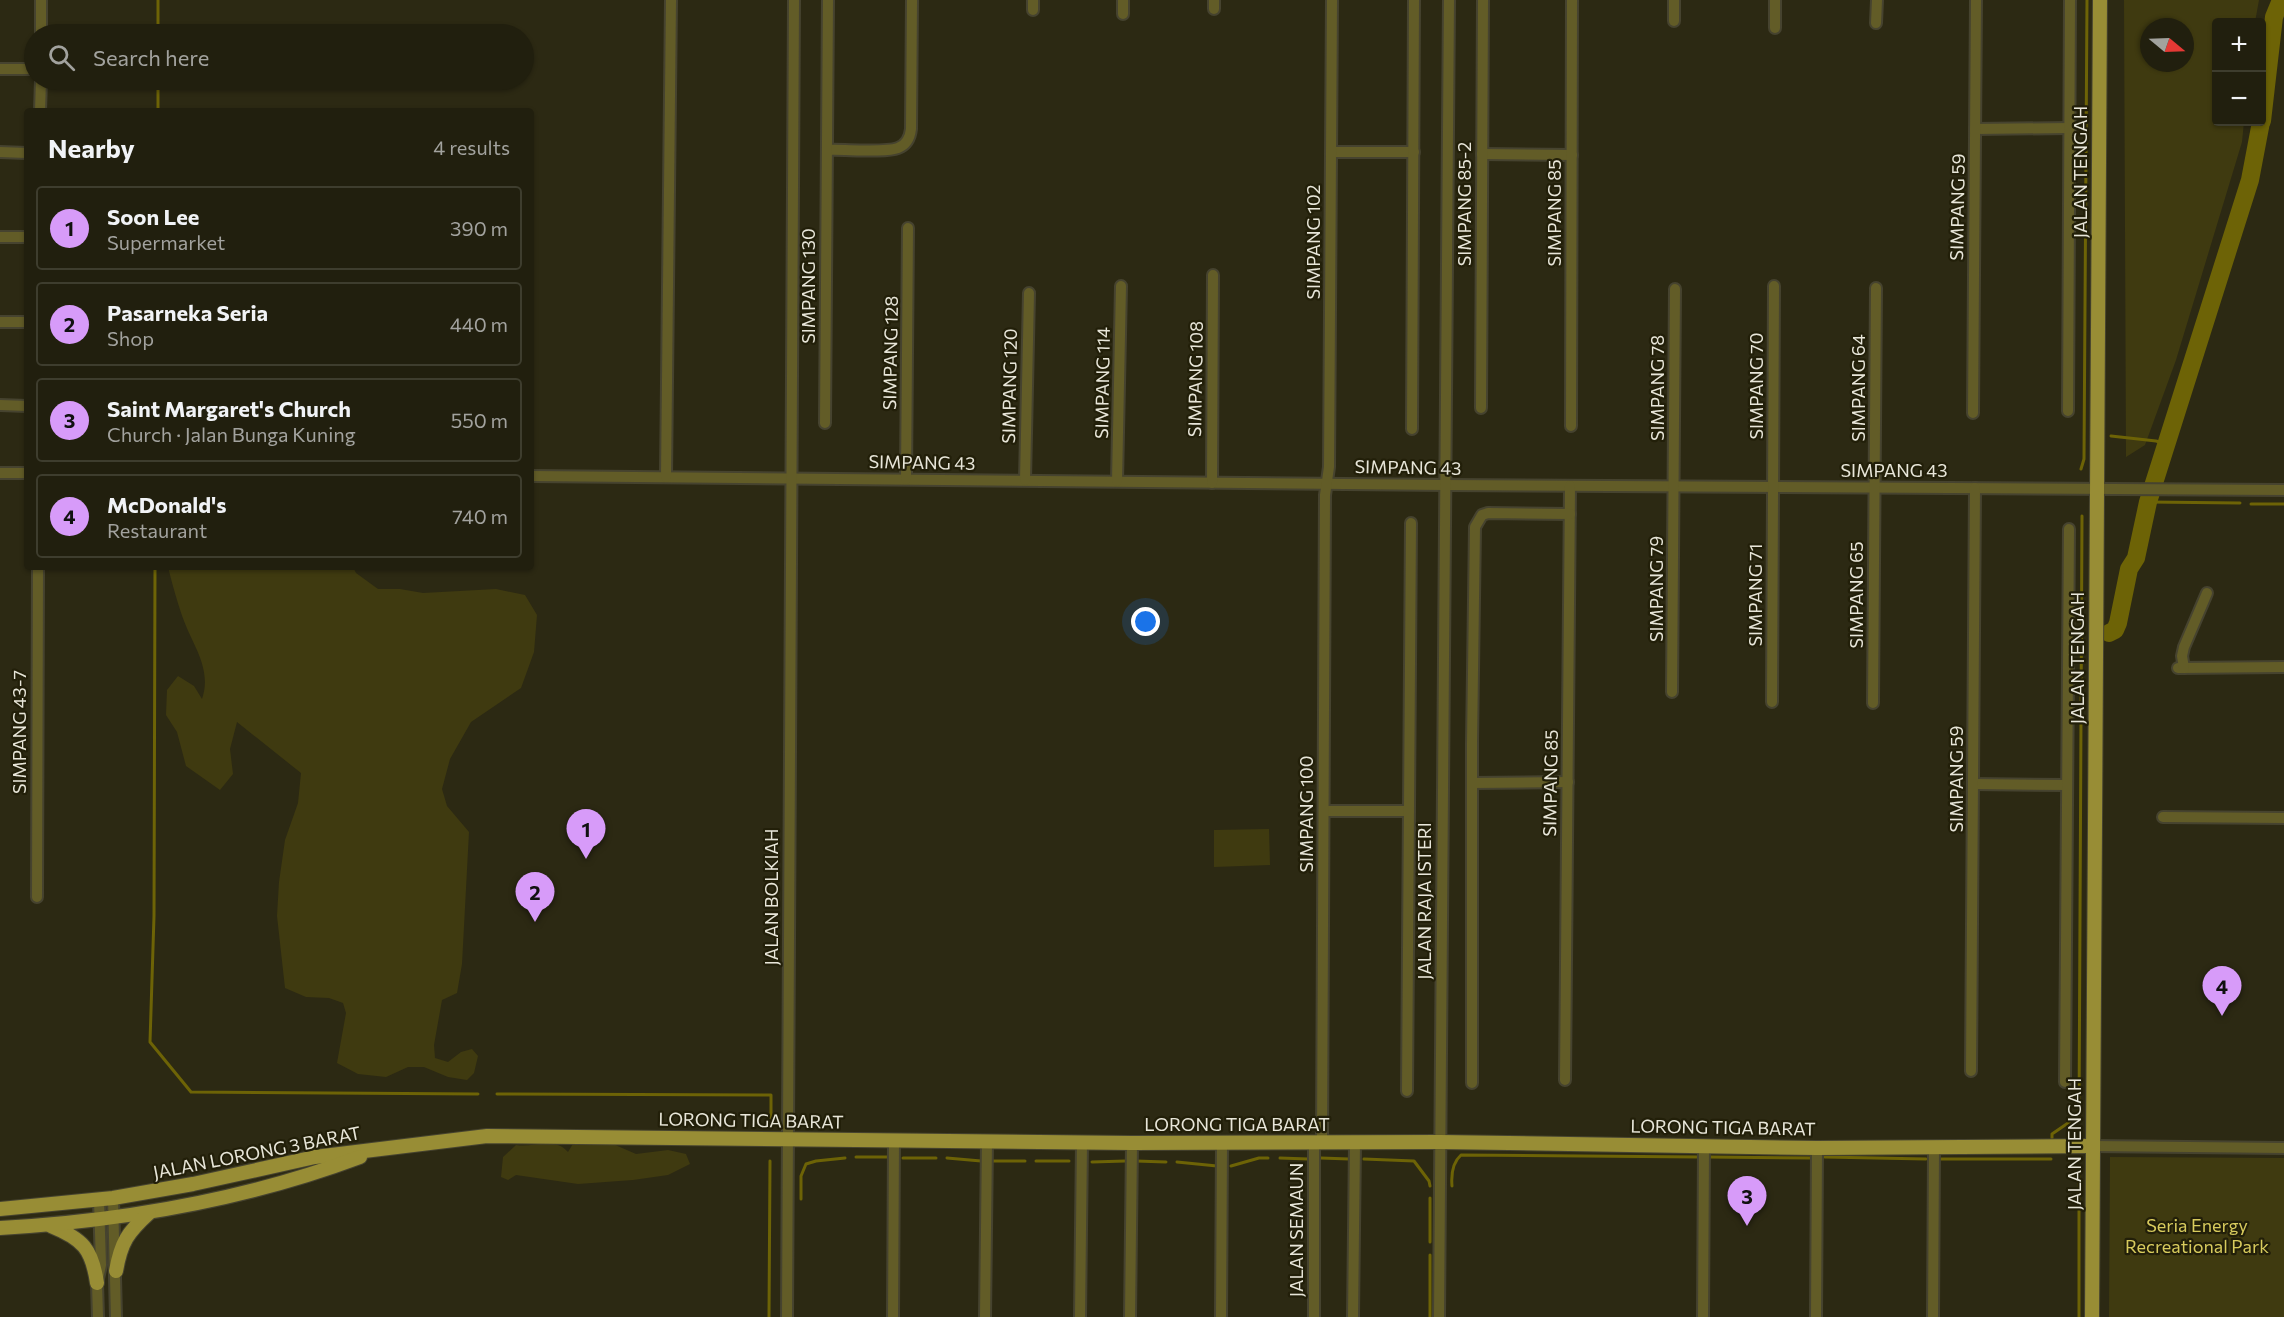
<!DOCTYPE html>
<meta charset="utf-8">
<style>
body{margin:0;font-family:Commissioner,sans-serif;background:#2d2c1c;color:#f1f3f6}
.controls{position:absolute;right:18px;top:18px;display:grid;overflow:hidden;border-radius:6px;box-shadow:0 2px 4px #0004}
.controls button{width:54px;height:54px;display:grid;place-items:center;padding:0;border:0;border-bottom:2px solid #3e3d2e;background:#211f0e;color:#f1f3f6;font:30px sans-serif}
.compass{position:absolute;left:2140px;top:18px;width:54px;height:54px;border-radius:50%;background:#211f0e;box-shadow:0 2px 4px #0004;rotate:109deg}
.you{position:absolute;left:1146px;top:622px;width:21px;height:21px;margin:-15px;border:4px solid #fff;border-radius:50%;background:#1a73e8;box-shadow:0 0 0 9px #1a73e833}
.badge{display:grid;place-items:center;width:39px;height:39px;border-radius:50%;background:#d79bf9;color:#111;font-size:20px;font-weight:700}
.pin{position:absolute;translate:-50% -50px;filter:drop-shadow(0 2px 3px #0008)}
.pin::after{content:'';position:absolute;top:32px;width:21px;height:18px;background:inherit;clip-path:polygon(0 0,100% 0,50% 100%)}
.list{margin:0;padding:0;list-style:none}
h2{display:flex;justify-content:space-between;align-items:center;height:78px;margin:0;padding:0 24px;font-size:26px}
h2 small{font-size:20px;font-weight:400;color:#a2a29e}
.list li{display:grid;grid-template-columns:39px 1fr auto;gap:18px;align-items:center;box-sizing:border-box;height:84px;margin:0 12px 12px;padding:0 12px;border:2px solid #3e3d2e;border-radius:6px}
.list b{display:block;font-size:22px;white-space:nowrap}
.list p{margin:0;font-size:20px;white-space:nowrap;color:#a2a29e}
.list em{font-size:20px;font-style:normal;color:#a2a29e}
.icon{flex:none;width:33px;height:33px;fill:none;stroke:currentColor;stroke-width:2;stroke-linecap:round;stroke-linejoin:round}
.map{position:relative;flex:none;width:2284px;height:1317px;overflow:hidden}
.search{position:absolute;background:#211f0e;box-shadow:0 2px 4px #0004;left:24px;top:24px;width:510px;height:66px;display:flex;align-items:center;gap:15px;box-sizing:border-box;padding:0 21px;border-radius:33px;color:#a2a29e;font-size:22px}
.panel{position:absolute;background:#211f0e;box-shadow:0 2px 4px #0004;left:24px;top:108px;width:510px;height:462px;border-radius:6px}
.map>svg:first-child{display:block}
.green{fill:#3f3a10;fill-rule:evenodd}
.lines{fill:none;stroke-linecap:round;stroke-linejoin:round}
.stream{stroke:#6d6306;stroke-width:3}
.river{stroke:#6d6306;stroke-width:18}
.minor-casing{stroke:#46432f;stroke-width:14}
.major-casing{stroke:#46432f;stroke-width:16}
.minor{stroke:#625c27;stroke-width:10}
.major{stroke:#988d35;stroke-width:14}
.labels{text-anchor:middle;stroke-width:4.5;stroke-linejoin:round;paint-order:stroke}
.street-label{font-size:18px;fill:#e8e6d9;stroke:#221f09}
.park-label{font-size:18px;fill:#d8cb5d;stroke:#221f09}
</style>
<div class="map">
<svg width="2284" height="1317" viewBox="0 0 2284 1317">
<rect width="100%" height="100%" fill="#2c2913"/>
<g class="green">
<path d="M2124 0H2259L2255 22H2216V122H2244L2242 142 2176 360 2145 445 2126 457ZM2149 27H2185V63H2149Z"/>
<path d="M168 567H353L356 573 378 589H400L423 593 496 589 525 595 537 615 534 652 521 688 471 722 450 759 442 789 447 806 469 832 462 964 457 993 442 1000 434 1045 435 1058 448 1062 461 1052 472 1049 478 1056 474 1073 467 1080 448 1077 424 1067H408L386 1077 358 1074 337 1063 346 1013 343 1003 329 998 306 997 285 988 277 916 279 882 285 840 298 803 301 773 237 722 230 749 233 774 220 790 186 766 177 732 166 715 167 690 178 676 194 686 202 699C212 670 194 647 184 621 178 605 172 583 168 567Z"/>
<polygon points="1269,829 1270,865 1214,867 1214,830"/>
<path d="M606 1141 636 1154 668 1150 686 1154 690 1164 668 1175 633 1180 578 1184 516 1175 508 1180 501 1177 503 1157 516 1145C534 1148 554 1136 568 1152L574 1142Z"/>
<polygon points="2110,1157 2284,1158 2284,1317 2109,1317"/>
</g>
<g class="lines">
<g class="stream">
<polyline points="158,34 158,0"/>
<polyline points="158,111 158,80"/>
<polyline points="2111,436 2156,441 2166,444"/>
<polyline points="2081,469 2084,459 2087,0"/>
<polyline points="2148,502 2240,503"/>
<polyline points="2251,504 2284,504"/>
<polyline points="155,567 154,916 150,1042 191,1092 478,1094"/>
<polyline points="497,1094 771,1095 771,1118"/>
<polyline points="2079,1121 2082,516"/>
<polyline points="2052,1138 2052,1134 2071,1121 2078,1119"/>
<polyline points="856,1157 888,1157"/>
<polyline points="1709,1157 1812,1158"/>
<polyline points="1825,1157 1926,1159"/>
<polyline points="903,1158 936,1158"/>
<polyline points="947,1158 981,1161"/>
<polyline points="1280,1158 1308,1159"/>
<polyline points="1321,1158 1349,1159"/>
<polyline points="1364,1159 1414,1161 1429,1181 1430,1186"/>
<polyline points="1941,1159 2051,1159"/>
<polyline points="991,1161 1025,1161"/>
<polyline points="1036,1161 1069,1161"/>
<polyline points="1136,1161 1166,1162"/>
<polyline points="1092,1162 1125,1161"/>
<polyline points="1177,1162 1217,1166"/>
<polyline points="1231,1166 1259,1158 1268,1158"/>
<path d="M1452 1186C1451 1174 1452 1163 1461 1155L1699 1157"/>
<polyline points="801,1199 801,1176 806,1164 816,1161 845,1158"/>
<polyline points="1430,1242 1430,1198"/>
<polyline points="769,1317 770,1161"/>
<polyline points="1430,1317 1430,1255"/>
<polyline points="2079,1317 2079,1176"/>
</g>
<g class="river">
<polyline points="2262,121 2274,17 2281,0"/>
<polyline points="2109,633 2115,630 2118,623 2129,569 2136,558 2148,502 2250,180 2261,122"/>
</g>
<defs>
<g id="minor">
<polyline points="1033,0 1033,10"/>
<polyline points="1123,0 1123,14"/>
<polyline points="1775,0 1775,28"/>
<polyline points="1214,9 1214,0"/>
<polyline points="1674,21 1674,0"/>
<polyline points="1876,23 1877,0"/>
<polyline points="41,34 41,0"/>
<polyline points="0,69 34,69"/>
<polyline points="40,111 41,80"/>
<polyline points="1975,129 2069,128"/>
<path d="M827 150C843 149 885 153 898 148 906 145 910 138 911 129L912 0"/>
<polyline points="0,152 27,153"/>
<polyline points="1331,152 1414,152"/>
<polyline points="1482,154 1572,155"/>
<polyline points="0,237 27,237"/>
<polyline points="0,322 27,322"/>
<polyline points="0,405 27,406"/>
<polyline points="1481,408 1483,0"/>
<polyline points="2068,411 2070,0"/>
<polyline points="1973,413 1976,0"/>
<polyline points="825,423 828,0"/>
<polyline points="1571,426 1572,0"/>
<polyline points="1412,429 1414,0"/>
<polyline points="0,473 27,473"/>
<polyline points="531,476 1445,485 2284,490"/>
<polyline points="666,477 671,0"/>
<polyline points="906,479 908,228"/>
<polyline points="1025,480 1029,293"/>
<polyline points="1117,481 1121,286"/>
<polyline points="1212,483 1213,275"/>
<polyline points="2178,668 2284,667"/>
<polyline points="2184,668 2182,656 2184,647 2207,593"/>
<polyline points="1672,692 1675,289"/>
<polyline points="1772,702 1774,286"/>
<polyline points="1873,703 1876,288"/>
<polyline points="1472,783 1568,782"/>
<polyline points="1973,784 2067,785"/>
<polyline points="1324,811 1409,811"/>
<polyline points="2163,817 2284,818"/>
<polyline points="37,897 38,567"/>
<polyline points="1971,1071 1975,488"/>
<polyline points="1565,1080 1570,486"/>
<polyline points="2065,1082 2069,529"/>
<polyline points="1472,1083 1472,743 1475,527 1482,515 1488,513 1570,514"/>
<polyline points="1407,1091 1411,523"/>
<polyline points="1322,1143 1325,495 1329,467 1332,0"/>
<polyline points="1314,1144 1314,1317"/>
<polyline points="2092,1146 2284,1148"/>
<polyline points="113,1198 116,1317"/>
<polyline points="98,1317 97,1283 101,1265 99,1200"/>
<polyline points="787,1317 794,0"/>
<polyline points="893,1317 894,1140"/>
<polyline points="985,1317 987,1141"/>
<polyline points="1080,1317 1082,1142"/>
<polyline points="1130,1317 1132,1143"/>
<polyline points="1221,1317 1222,1143"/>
<polyline points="1353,1317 1355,1143"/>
<polyline points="1439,1317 1449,0"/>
<polyline points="1703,1317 1704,1146"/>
<polyline points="1816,1317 1817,1148"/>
<polyline points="1933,1317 1934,1148"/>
</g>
<g id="major">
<polyline points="0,1209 113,1198 193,1184 315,1157 487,1136 1132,1143 1440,1142 1817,1148 2092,1146"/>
<path d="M51 1226C83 1239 92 1249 97 1283"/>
<path d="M0 1228C123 1221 245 1200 360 1157"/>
<path d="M116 1271C121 1242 128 1232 149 1213"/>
<polyline points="2092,1317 2100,0"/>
</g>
</defs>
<use href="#minor" class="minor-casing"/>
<use href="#major" class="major-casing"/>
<use href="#minor" class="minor"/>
<use href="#major" class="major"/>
</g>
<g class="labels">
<g class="street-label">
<text transform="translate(2081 172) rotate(-90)" y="6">JALAN TENGAH</text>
<text transform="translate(1465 204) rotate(-90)" y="6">SIMPANG 85-2</text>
<text transform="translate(1958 207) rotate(-89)" y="6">SIMPANG 59</text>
<text transform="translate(1555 213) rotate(-90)" y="6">SIMPANG 85</text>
<text transform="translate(1314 242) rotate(-90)" y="6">SIMPANG 102</text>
<text transform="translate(809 286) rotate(-90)" y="6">SIMPANG 130</text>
<text transform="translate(891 353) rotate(-89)" y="6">SIMPANG 128</text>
<text transform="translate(1196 379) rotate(-89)" y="6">SIMPANG 108</text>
<text transform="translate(1103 383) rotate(-89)" y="6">SIMPANG 114</text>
<text transform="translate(1010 386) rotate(-89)" y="6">SIMPANG 120</text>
<text transform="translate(1757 386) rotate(-90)" y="6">SIMPANG 70</text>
<text transform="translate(1658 388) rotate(-90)" y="6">SIMPANG 78</text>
<text transform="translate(1859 388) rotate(-90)" y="6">SIMPANG 64</text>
<text transform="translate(922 463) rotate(1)" y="6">SIMPANG 43</text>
<text transform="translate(1408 468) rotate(1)" y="6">SIMPANG 43</text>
<text x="1894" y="477">SIMPANG 43</text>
<text transform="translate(1657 589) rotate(-90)" y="6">SIMPANG 79</text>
<text transform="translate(1756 595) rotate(-90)" y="6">SIMPANG 71</text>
<text transform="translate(1857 595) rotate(-90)" y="6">SIMPANG 65</text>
<text transform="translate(2078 658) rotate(-90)" y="6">JALAN TENGAH</text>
<text transform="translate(20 732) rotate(-90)" y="6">SIMPANG 43-7</text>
<text transform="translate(1957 779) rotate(-90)" y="6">SIMPANG 59</text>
<text transform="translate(1551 783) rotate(-89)" y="6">SIMPANG 85</text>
<text transform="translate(1307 814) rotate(-90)" y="6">SIMPANG 100</text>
<text transform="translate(772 897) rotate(-90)" y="6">JALAN BOLKIAH</text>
<text transform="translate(1425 901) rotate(-90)" y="6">JALAN RAJA ISTERI</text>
<text transform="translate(751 1121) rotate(1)" y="6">LORONG TIGA BARAT</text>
<text x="1237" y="1131">LORONG TIGA BARAT</text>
<text transform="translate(1723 1128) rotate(1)" y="6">LORONG TIGA BARAT</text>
<text transform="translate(2075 1144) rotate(-90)" y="6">JALAN TENGAH</text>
<text transform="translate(257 1153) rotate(-11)" y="6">JALAN LORONG 3 BARAT</text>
<text transform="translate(1297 1230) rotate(-90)" y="6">JALAN SEMAUN</text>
</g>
<g class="park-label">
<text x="2197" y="1232">Seria Energy<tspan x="2197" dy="21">Recreational Park</tspan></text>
</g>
</g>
</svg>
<div class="controls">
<button>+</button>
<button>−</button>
</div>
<svg class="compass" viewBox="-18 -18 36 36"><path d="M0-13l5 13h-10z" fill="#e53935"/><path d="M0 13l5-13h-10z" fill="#a2a29e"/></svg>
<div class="you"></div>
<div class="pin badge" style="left:586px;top:859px">1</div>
<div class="pin badge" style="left:535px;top:922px">2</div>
<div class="pin badge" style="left:1747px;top:1226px">3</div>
<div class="pin badge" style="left:2222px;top:1016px">4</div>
<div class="search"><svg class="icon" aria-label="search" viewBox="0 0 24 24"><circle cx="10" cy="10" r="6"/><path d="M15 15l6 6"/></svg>Search here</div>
<section class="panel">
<h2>Nearby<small>4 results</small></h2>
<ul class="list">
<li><span class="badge">1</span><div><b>Soon Lee</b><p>Supermarket</p></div><em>390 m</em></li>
<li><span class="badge">2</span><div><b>Pasarneka Seria</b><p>Shop</p></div><em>440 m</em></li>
<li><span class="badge">3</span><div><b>Saint Margaret's Church</b><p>Church · Jalan Bunga Kuning</p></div><em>550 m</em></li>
<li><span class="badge">4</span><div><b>McDonald's</b><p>Restaurant</p></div><em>740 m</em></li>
</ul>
</section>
</div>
